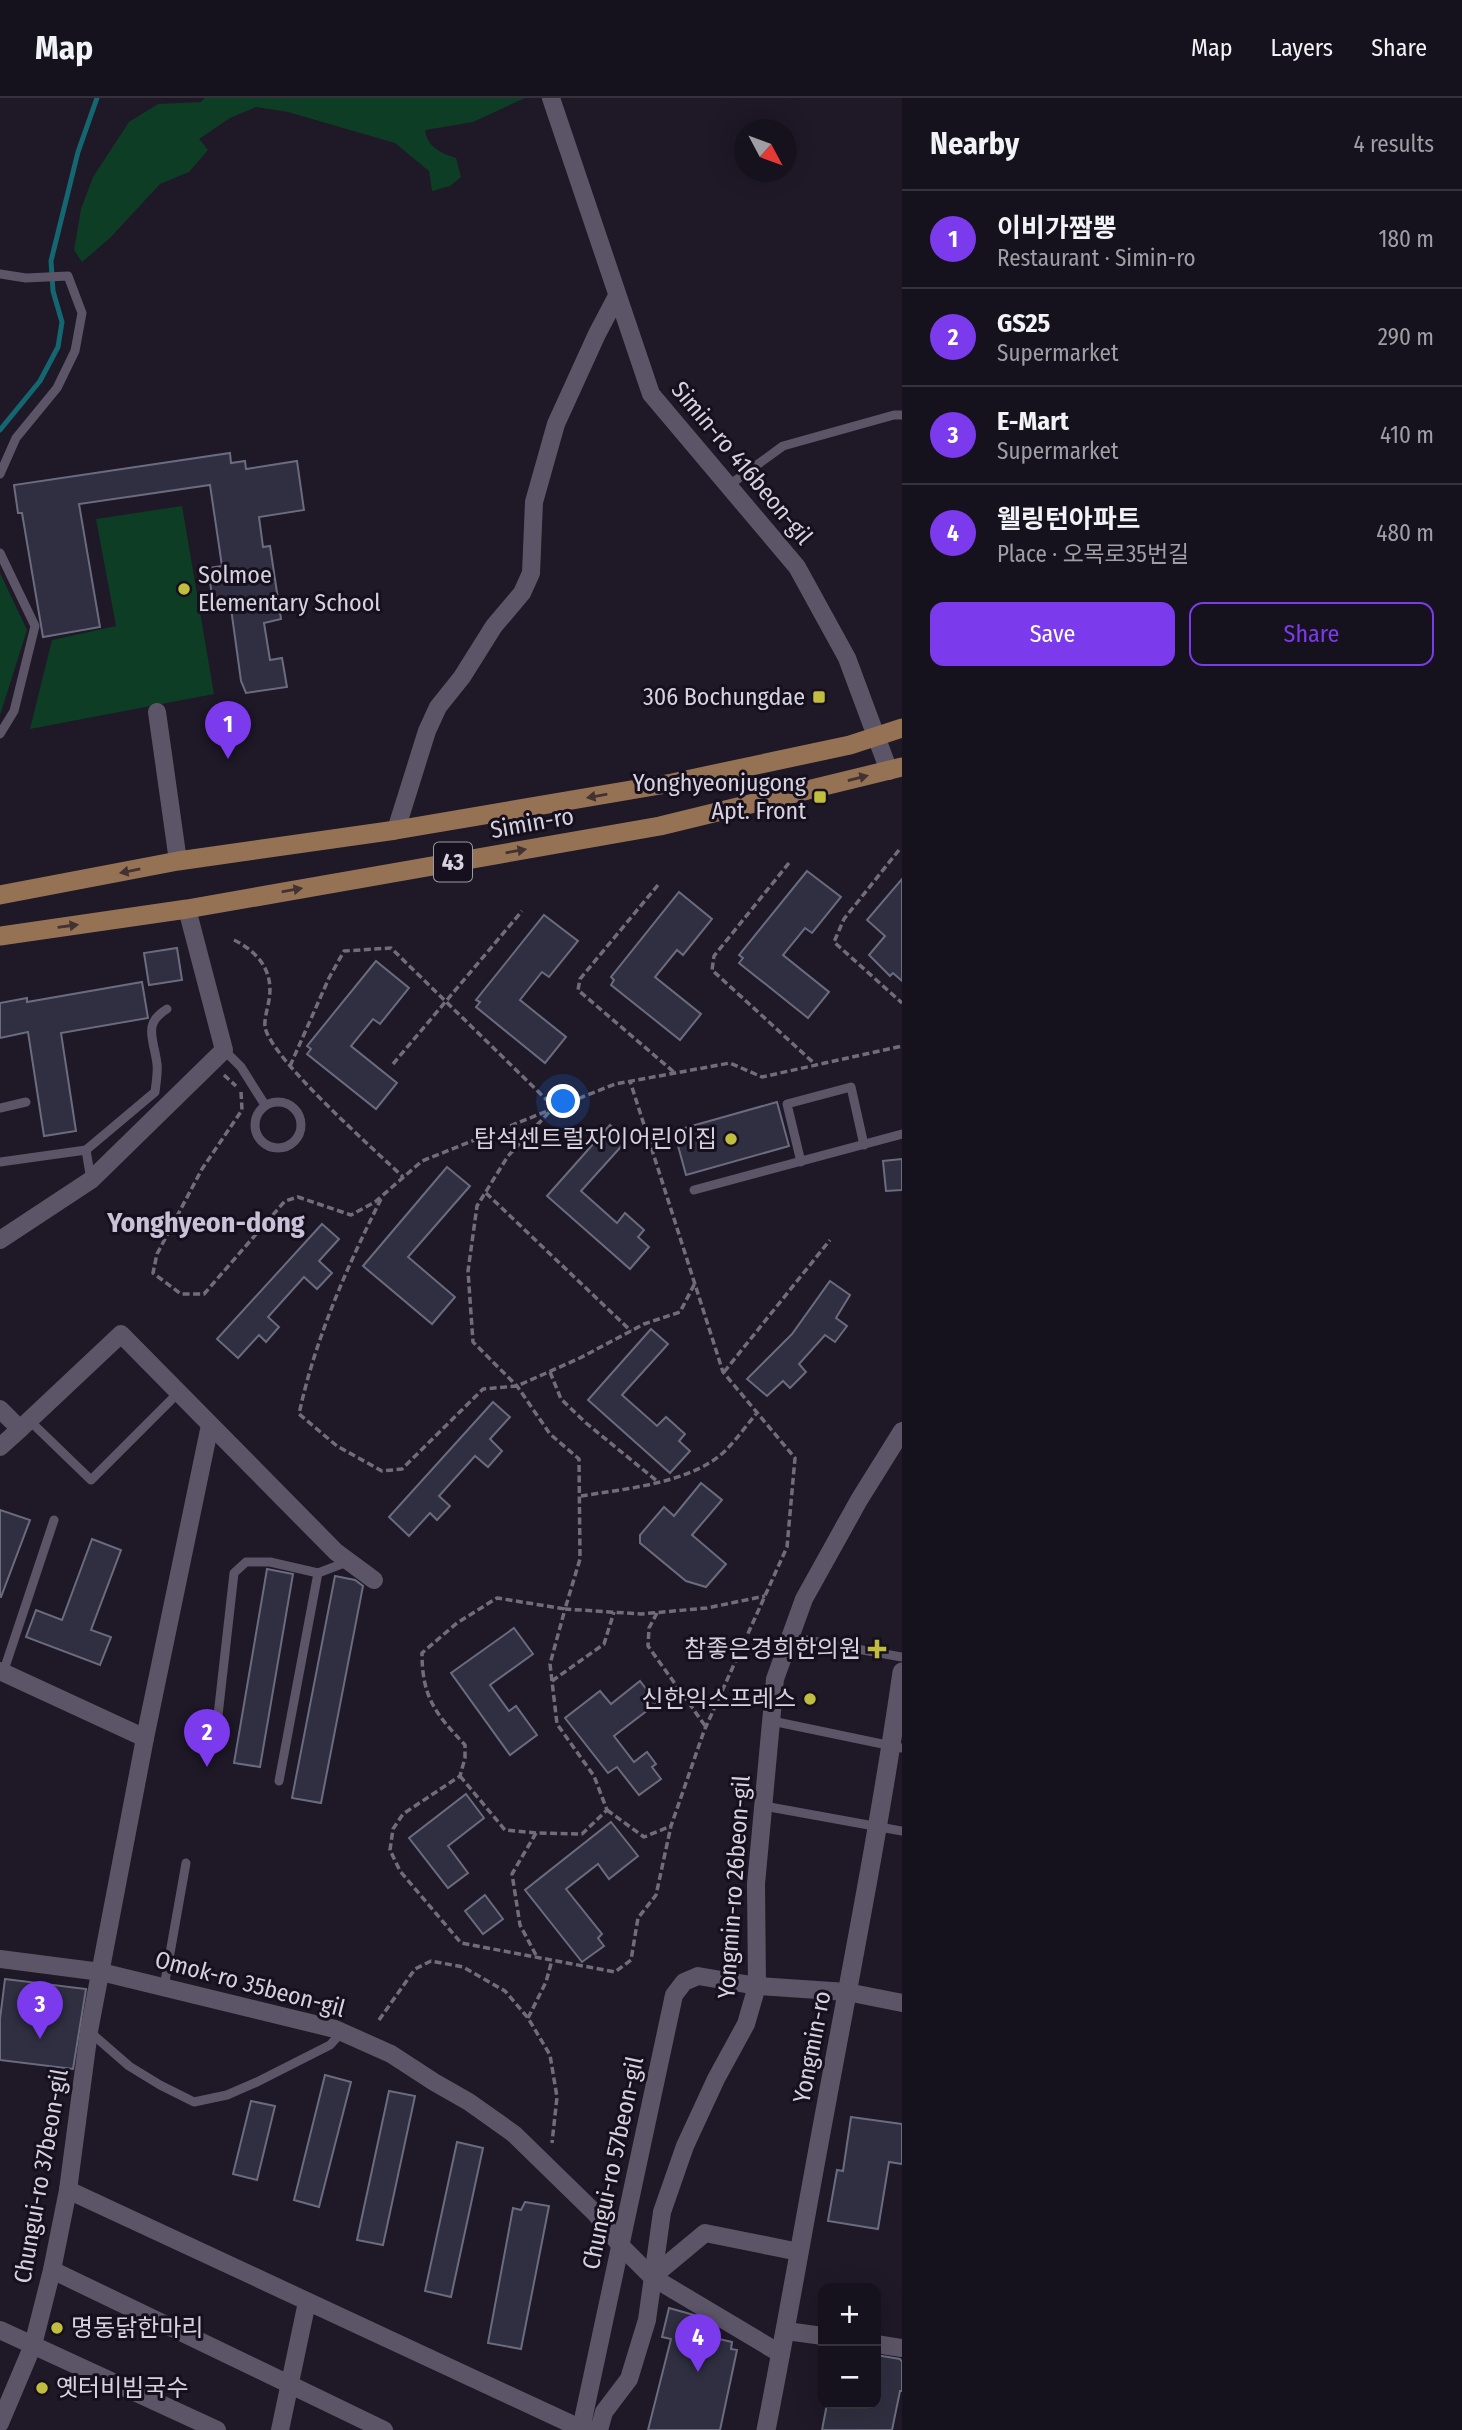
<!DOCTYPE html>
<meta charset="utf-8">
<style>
body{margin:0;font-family:"Fira Sans Condensed","Noto Sans KR",sans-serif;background:#23202a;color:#f1f3f6}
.controls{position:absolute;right:21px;bottom:21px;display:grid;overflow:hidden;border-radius:14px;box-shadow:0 7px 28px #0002}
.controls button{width:63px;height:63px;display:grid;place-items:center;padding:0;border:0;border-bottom:2px solid #35323b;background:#16121d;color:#f1f3f6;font:35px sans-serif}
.compass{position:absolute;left:734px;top:21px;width:63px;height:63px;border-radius:50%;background:#16121d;box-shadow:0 7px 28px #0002;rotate:131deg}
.you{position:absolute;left:564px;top:1004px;width:24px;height:24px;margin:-18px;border:5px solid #fff;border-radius:50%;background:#1a73e8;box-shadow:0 0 0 10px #1a73e833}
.badge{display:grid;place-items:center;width:46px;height:46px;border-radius:50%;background:#7c3aed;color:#fff;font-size:23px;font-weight:700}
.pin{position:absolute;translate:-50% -58px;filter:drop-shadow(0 2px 4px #0008)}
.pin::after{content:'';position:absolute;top:37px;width:24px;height:21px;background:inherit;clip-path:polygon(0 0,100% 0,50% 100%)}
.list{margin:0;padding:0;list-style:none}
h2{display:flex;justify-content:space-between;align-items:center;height:91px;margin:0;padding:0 28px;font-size:30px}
h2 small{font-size:23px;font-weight:400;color:#9e9ea4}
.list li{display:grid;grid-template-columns:46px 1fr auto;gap:21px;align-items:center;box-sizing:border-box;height:98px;padding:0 28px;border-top:2px solid #35323b}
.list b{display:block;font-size:26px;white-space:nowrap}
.list p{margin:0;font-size:23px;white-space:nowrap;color:#9e9ea4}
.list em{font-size:23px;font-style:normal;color:#9e9ea4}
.actions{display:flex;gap:14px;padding:21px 28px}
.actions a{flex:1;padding:16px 0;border:2px solid #7c3aed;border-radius:14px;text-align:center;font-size:24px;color:#7c3aed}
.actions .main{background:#7c3aed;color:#fff}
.map{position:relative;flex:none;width:902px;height:2332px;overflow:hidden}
header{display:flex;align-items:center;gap:42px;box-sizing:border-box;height:98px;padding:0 35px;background:#16121d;border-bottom:2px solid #35323b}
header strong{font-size:33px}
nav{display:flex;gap:38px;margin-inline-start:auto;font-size:24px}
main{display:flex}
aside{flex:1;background:#16121d}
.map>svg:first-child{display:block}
.green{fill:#0e3d26}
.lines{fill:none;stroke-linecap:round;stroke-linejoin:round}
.stream{stroke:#146670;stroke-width:5}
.building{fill:#2f2f41;stroke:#6b6b80;stroke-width:2}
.path{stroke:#716c79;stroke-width:3.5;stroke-dasharray:7 3.5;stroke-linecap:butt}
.service{stroke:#5c5567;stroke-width:9}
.minor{stroke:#5c5567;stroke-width:18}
.tertiary{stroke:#5c5567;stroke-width:19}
.primary{stroke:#967255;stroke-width:19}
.oneway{fill:#423231}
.poi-dot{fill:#c1bd3f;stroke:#150f1e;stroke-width:2.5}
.labels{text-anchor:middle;stroke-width:6;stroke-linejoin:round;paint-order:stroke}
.shield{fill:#150f1e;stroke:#9c98a4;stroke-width:2}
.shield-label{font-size:23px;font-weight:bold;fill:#d6d2dd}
.street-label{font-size:24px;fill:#d6d2dd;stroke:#150f1e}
.poi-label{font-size:24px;fill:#d6d2dd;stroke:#150f1e;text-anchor:end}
.quarter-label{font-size:28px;font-weight:bold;fill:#c9c1d7;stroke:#150f1e}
</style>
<header>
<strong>Map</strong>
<nav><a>Map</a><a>Layers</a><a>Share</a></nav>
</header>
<main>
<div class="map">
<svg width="902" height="2332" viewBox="0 0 902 2332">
<rect width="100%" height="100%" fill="#1e1827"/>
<g class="green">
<path d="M205 0H525L473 24 425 32C427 49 441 55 456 60L461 79 450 88 432 93 429 73 395 45 288 14 256 9 230 20 199 41 208 52 189 74 160 86 110 140 82 164 74 152 81 111 93 79 129 24 158 6 201 4Z"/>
<polygon points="182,408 214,596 30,631 52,542 116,528 96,421"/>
<polygon points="0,475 27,532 0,617"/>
</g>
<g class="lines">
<polyline class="stream" points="0,332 40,283 58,249 62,224 53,193 51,163 78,54 97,0"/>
</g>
<g class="building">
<polygon points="230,355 231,365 245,363 246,371 297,363 304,412 259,419 263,449 270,448 281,521 264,525 270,562 282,560 287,589 246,595 241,583 230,503 213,505 208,470 222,468 210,387 79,406 100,529 43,539 22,415 18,415 14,387"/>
<polygon points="807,773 841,799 812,835 805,830 783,857 829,894 808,920 739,865 743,860 739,857"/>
<polygon points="902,781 902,883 893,875 890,878 869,857 885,838 867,822"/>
<polygon points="679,794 712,821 683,857 677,852 655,879 701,916 680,942 611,887 614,882 611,879"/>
<polygon points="544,817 578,843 549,879 542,874 520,902 566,939 545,965 476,909 480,904 476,902"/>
<polygon points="177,850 182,882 149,887 144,855"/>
<polygon points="376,863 409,890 380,926 373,921 351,948 397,985 376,1011 307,956 311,951 307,948"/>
<polygon points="142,884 148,920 61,935 76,1033 44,1038 28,934 0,940 0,905 27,900 27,904"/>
<polygon points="777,1004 789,1048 686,1077 674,1033"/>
<polygon points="610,1027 627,1042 581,1093 617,1125 625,1115 644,1132 638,1139 649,1149 630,1171 547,1098"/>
<polygon points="902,1061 902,1092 886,1093 883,1063"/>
<polygon points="447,1069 470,1088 408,1159 455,1199 432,1226 363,1168"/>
<polygon points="322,1126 339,1141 319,1163 332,1175 317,1191 304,1179 268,1219 279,1229 266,1244 259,1237 238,1260 217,1241"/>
<polygon points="830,1183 850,1197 836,1220 847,1228 835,1244 825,1237 799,1266 806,1274 790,1290 783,1283 767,1298 747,1281 792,1236"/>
<polygon points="651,1231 668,1246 622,1297 657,1328 666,1319 685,1336 679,1343 690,1353 670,1375 588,1302"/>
<polygon points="493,1304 510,1319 490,1341 502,1353 488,1369 475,1358 439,1398 450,1408 437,1422 430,1415 409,1438 389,1419"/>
<polygon points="701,1385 722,1402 692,1437 726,1466 706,1489 686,1483 640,1445 640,1437 664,1409 674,1418"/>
<polygon points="0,1412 30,1422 1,1499 0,1499"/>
<polygon points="92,1441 121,1452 91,1532 111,1539 100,1567 26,1539 36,1512 62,1522"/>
<polygon points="267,1471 293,1476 260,1669 234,1665"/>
<polygon points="335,1478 355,1482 363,1488 321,1705 292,1700"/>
<polygon points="514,1530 533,1556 490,1587 509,1613 516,1608 537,1637 510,1657 451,1575"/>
<polygon points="640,1583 657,1605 614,1638 634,1664 647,1654 656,1666 652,1669 661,1681 639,1697 617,1669 608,1675 565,1620 600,1593 611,1606"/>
<polygon points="466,1696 484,1720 448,1748 468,1775 448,1790 409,1740"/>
<polygon points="611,1724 638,1758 609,1781 598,1766 566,1791 602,1836 598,1840 604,1848 582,1864 525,1792"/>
<polygon points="485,1797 503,1821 483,1836 465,1813"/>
<polygon points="5,1881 86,1891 73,1971 0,1962 0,1921"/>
<polygon points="325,1977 351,1984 319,2109 294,2102"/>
<polygon points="389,1993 415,1998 383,2147 357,2142"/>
<polygon points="251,2003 275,2008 257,2082 233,2076"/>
<polygon points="851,2019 902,2026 902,2066 889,2064 878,2131 828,2123 837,2072 843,2073"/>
<polygon points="457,2044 483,2050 451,2199 425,2193"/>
<polygon points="525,2104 549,2108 521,2251 488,2245 513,2110 521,2112"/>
<polygon points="669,2210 694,2217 692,2227 716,2232 715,2240 732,2244 731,2251 737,2252 720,2332 648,2332 671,2241 662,2239"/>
<polygon points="876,2257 900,2261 902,2264 902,2293 900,2293 892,2332 822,2332 827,2306 876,2306"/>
</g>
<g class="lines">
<g class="path">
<polyline points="899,752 844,821 834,844 902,905"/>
<polyline points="789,765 714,858 712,872 816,967"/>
<polyline points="658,787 580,881 578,892 675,975"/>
<path d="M234 842C258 854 274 873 269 902 268 909 264 921 265 929 271 961 376 1053 403 1079"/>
<polyline points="393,966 522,813"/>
<path d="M290 968 329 880 344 853 391 850 554 1009 508 1058 477 1108 468 1173 473 1244 517 1288 550 1336 579 1361 580 1461 565 1511 497 1500 457 1525 422 1555C422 1600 436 1616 465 1647V1660L460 1678 403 1716 393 1731 390 1752 400 1773 461 1845 615 1874 631 1862 638 1820 656 1797 671 1728 704 1633 787 1449 795 1360 723 1274 630 983"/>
<polyline points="224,977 236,988"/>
<polyline points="241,994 242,1012 202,1071 157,1156 153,1175 181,1196 204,1196 285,1103 298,1099 351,1117 375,1104 422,1063 615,986 730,965 762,979 902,948"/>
<polyline points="486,1095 631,1233"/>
<path d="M381 1101C347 1169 315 1241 299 1316L337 1348 382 1373 402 1371 483 1291 517 1288 580 1260 644 1226 680 1214 695 1185"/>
<polyline points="550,1274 561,1301 586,1325 657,1383"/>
<polyline points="724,1274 830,1142"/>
<path d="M581 1398C624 1391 692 1385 725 1353 736 1342 746 1328 756 1316"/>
<polyline points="657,1515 649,1530 648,1548 706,1629"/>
<polyline points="552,1583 604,1546 614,1514"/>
<polyline points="460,1678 505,1732 536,1735 582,1736 607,1712 594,1678 557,1626 550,1566 565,1511 641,1516 707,1510 765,1498"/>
<polyline points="607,1712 644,1739 671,1728"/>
<polyline points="536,1735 512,1776 520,1827 537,1859"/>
<polyline points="528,1920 546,1884 552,1862"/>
<polyline points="379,1922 415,1871 431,1863 463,1869 505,1893 528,1920 550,1957 557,1999 552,2045"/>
</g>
<g class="service">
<polyline points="0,176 26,180 68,178 82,215 75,253 57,290 16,340 0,376"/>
<polyline points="728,388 783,348 894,317 902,317"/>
<polyline points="0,455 35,528 14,613 0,636"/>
<polyline points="224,952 241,969 265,1007"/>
<circle cx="278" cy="1027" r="23"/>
<polyline points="0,1010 26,1004"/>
<path d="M86 1052 155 994C156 985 158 975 157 966 154 941 142 926 167 911"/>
<polyline points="0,1064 86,1052 91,1082"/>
<polyline points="801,1064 787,1006 851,989 864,1047"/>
<polyline points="694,1092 902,1036"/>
<polyline points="30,1323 91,1382 178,1295"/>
<polyline points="790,1539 902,1559"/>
<polyline points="3,1575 54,1422"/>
<polyline points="772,1623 902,1650"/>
<polyline points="215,1644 234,1475 246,1464 270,1464 318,1475"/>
<polyline points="279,1683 318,1475 347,1464"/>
<polyline points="764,1708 902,1733"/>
<polyline points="164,1889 186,1765"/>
<polyline points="90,1934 129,1968 160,1987 194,2004 227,1997 257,1984 330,1947 342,1934"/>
</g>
<g class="minor">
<polyline points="551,0 651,296 797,469 847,560 889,673"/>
<polyline points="157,614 178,763"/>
<polyline points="396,732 427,633 438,609 462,579 494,528 522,495 531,475 534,404 556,326 597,236 617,198"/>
<polyline points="0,1142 91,1082 224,952 187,811"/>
<polyline points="0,1311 20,1331 121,1236 336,1454 374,1482"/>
<polyline points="0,1349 20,1331"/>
<polyline points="0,1573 145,1640"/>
<polyline points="0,1861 101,1874 335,1931 391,1956 434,1984 469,2004 514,2036 595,2115 620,2147 652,2179 781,2256"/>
<polyline points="68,2092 584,2332"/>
<polyline points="52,2172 384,2332"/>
<polyline points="652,2179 705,2135 799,2154"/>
<polyline points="0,2232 217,2332"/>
<polyline points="786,2233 823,2238"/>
<polyline points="876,2246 902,2250"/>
<polyline points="0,2325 33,2247 52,2172 68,2092 89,1933 145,1640 210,1327"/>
<polyline points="280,2332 307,2204"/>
<polyline points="582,2332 584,2317 674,1897 684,1884 698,1878 757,1888 847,1894 902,1905"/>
<polyline points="599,2332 604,2314 629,2281 647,2222 662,2114 685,2048 716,1981 746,1926 757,1888 756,1786 775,1581 804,1501 859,1402 902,1333"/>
</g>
<path class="tertiary" d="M766 2332C787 2226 805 2120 825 2013 852 1867 881 1721 902 1574"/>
<g class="primary">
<polyline points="0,797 178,763 396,732 672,685 850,647 902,630"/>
<polyline points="0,838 187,811 660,728 902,669"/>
</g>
</g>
<defs><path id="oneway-solid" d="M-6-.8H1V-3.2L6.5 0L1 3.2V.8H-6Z" transform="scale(1.75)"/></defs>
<g class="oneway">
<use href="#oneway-solid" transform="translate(858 680) rotate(-14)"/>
<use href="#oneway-solid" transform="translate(597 698) rotate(170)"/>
<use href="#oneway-solid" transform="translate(516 753) rotate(-10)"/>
<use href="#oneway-solid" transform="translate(130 773) rotate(169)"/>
<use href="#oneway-solid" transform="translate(292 792) rotate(-10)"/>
<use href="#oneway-solid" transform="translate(68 828) rotate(-8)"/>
</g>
<g class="poi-dot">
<circle cx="184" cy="491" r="7"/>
<rect x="812" y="592" width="14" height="14" rx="3.5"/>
<rect x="813" y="692" width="14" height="14" rx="3.5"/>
<circle cx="731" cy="1041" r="7"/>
<path d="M873.5 1540.5h7v7h7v7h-7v7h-7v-7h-7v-7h7z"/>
<circle cx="810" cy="1601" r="7"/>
<circle cx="57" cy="2230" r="7"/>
<circle cx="42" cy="2290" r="7"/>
</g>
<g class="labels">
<rect class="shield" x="434" y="744.5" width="38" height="39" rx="5"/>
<g class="shield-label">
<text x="453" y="772">43</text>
</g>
<g class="street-label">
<text transform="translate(742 365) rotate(50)" y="8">Simin-ro 416beon-gil</text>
<text transform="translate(532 725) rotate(-10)" y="8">Simin-ro</text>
<text transform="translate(734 1789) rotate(-86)" y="8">Yongmin-ro 26beon-gil</text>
<text transform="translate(250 1886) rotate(15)" y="8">Omok-ro 35beon-gil</text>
<text transform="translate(812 1949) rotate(-79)" y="8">Yongmin-ro</text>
<text transform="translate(613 2065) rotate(-78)" y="8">Chungui-ro 57beon-gil</text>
<text transform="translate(41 2078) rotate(-80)" y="8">Chungui-ro 37beon-gil</text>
</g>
<g class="poi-label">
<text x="198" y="485" text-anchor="start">Solmoe<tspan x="198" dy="28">Elementary School</tspan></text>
<text x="805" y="607">306 Bochungdae</text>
<text x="806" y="693">Yonghyeonjugong<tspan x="806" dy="28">Apt. Front</tspan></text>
<text x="717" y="1049">탑석센트럴자이어린이집</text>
<text x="861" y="1559">참좋은경희한의원</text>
<text x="796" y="1609">신한익스프레스</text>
<text x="71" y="2238" text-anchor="start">명동닭한마리</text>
<text x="56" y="2298" text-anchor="start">옛터비빔국수</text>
</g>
<g class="quarter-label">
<text x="206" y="1134">Yonghyeon-dong</text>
</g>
</g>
</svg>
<div class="controls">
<button>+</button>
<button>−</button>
</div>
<svg class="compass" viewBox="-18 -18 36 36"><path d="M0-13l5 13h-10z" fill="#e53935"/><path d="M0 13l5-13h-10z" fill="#9e9ea4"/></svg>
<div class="you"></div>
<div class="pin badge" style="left:228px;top:661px">1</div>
<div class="pin badge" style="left:207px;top:1669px">2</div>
<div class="pin badge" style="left:40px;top:1941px">3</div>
<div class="pin badge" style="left:698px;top:2274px">4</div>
</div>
<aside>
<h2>Nearby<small>4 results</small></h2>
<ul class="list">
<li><span class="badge">1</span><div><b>이비가짬뽕</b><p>Restaurant · Simin-ro</p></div><em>180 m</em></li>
<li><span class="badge">2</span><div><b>GS25</b><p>Supermarket</p></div><em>290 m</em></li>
<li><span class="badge">3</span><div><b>E-Mart</b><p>Supermarket</p></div><em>410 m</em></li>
<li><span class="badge">4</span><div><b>웰링턴아파트</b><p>Place · 오목로35번길</p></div><em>480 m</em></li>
</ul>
<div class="actions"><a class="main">Save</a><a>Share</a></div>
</aside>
</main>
